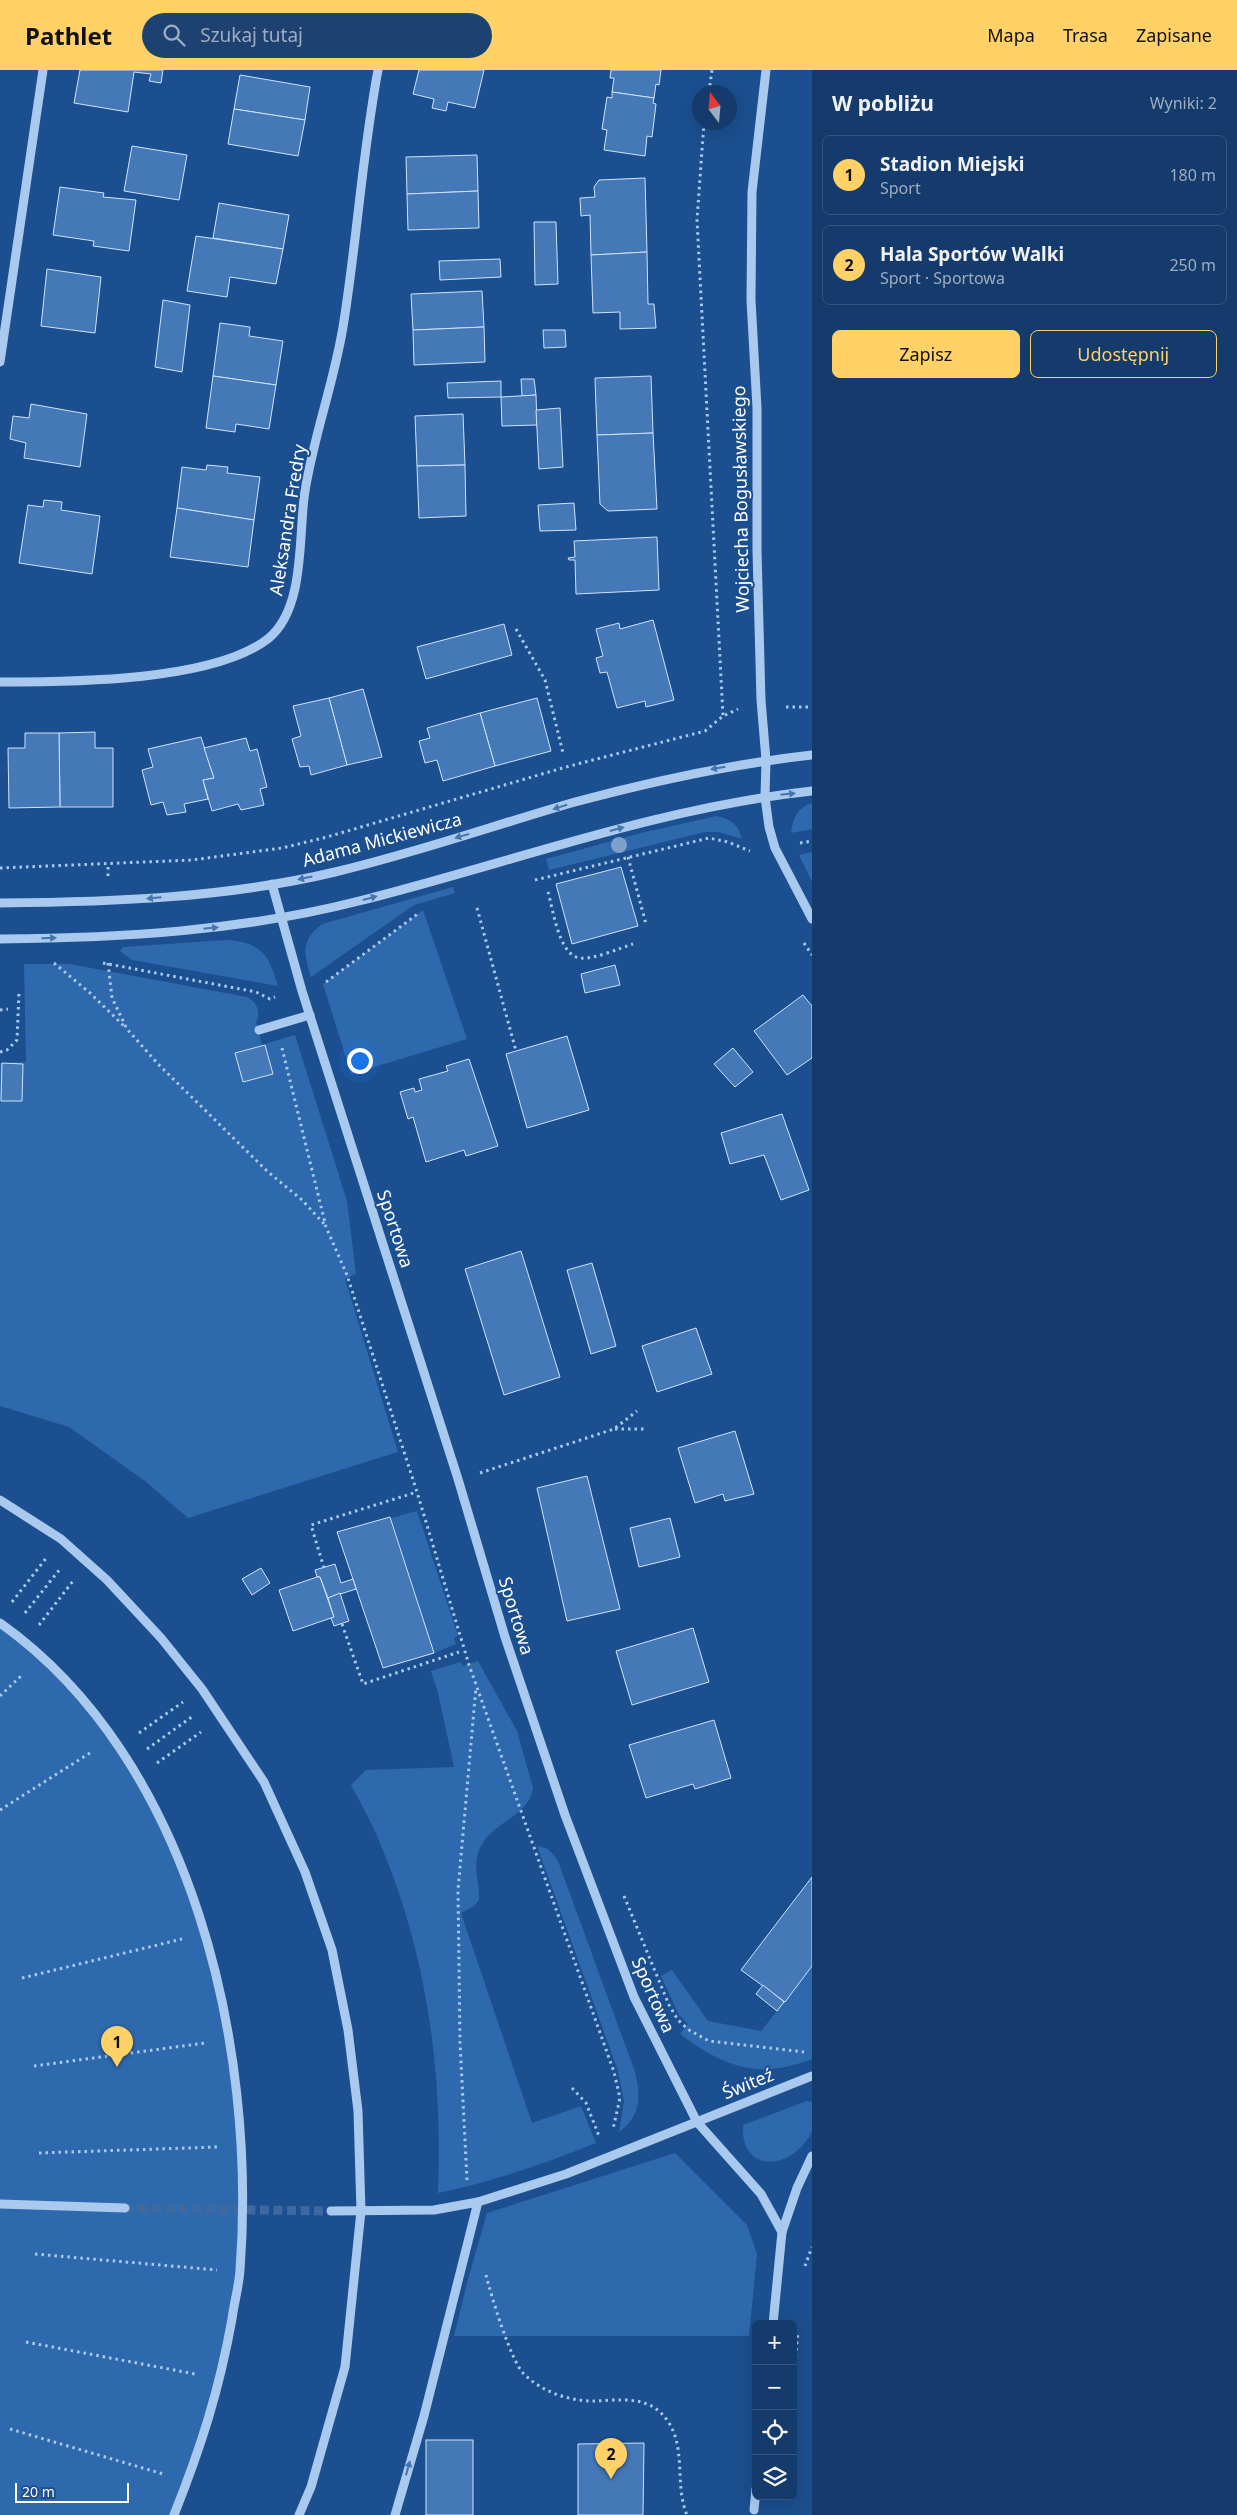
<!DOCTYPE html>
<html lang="pl">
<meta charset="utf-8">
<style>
body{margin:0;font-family:"Noto Sans",sans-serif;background:#1d4271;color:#f1f3f6}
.controls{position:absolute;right:15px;bottom:15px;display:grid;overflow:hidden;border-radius:8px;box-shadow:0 5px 20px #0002}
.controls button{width:45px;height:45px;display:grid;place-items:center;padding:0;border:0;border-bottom:1px solid #33557e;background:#143b6b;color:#f1f3f6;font:25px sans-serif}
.compass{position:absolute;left:692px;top:15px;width:45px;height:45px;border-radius:50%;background:#143b6b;box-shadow:0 5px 20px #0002;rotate:344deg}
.scale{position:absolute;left:15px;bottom:12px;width:114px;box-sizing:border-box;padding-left:5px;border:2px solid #fff;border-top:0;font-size:14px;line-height:18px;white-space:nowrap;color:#fff;-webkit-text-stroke:4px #1b4f8f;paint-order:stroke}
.you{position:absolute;left:359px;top:990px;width:18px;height:18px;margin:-12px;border:4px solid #fff;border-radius:50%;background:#1a73e8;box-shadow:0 0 0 8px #1a73e833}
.badge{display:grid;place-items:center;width:32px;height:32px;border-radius:50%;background:#ffd166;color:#111;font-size:16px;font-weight:700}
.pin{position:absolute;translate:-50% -41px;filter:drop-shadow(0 1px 2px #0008)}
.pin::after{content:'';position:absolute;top:26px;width:18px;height:15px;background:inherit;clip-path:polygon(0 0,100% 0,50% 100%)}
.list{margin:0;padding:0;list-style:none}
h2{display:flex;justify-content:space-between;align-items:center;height:65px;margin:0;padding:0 20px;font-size:21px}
h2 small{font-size:16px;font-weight:400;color:#9dadc1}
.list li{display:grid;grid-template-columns:32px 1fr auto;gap:15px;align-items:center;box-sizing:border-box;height:80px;margin:0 10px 10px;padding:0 10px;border:1px solid #33557e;border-radius:8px}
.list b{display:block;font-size:19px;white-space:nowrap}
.list p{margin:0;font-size:16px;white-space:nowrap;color:#9dadc1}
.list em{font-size:16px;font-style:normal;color:#9dadc1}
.actions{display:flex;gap:10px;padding:15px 20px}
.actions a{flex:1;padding:11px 0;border:1px solid #ffd166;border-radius:8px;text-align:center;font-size:18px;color:#ffd166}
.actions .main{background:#ffd166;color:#111}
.icon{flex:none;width:28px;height:28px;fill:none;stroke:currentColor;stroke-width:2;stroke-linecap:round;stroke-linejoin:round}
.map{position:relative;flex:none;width:812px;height:2445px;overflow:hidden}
header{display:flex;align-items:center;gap:30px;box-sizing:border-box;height:70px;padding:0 25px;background:#ffd166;color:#111}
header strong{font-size:24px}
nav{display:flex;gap:28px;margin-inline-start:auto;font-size:18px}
.search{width:350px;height:45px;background:#1d4271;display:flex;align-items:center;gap:12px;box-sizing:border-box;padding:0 18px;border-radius:28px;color:#9dadc1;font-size:19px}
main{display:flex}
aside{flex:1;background:#143b6b}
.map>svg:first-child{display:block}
.green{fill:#2e69ad}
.building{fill:#4478b7;stroke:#cfe3fa}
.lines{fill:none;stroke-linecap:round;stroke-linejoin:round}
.minor-tunnel{stroke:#3d69a0;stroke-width:9;stroke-dasharray:9 4.5;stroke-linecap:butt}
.path{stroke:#a9c9ee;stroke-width:3;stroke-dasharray:2.5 4;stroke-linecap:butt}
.minor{stroke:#a9c9ee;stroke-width:9}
.tree{fill:#7ea0ca}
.oneway{fill:#4674ac}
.labels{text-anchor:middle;stroke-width:4;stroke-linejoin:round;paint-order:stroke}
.street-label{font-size:18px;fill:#fff;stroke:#1b4f8f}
</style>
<header>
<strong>Pathlet</strong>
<div class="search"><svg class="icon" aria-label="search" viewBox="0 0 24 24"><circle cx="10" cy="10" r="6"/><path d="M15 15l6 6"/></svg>Szukaj tutaj</div>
<nav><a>Mapa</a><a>Trasa</a><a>Zapisane</a></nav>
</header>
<main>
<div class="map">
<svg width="812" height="2445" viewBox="0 0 812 2445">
<rect width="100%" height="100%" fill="#1b4f8f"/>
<g class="green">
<path d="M812 733V759L791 763C792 749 798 737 812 733Z"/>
<path d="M717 746C732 750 738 754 742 769L719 762H705L549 800 546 789 645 762Z"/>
<polygon points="812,782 812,812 799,785"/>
<path d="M453 817 455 823 414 835 311 907C304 883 300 871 322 854Z"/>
<polygon points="423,840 467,969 351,1004 323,914"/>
<path d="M226 870C260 872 269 884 278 916L132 890 120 881 123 877Z"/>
<path d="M24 894H70L247 927C257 932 261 942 256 952L262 975 235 983 243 1012 273 1004 265 974 295 965 347 1131 356 1204 345 1209 398 1382 188 1448 145 1411 69 1357 0 1336V993L26 992Z"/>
<polygon points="417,1441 458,1566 454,1568 456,1574 434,1583 391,1448"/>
<polygon points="0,1553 13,1562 102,1653 162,1750 209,1878 238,2025 240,2200 217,2323 174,2445 0,2445"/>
<path d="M478 1591 517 1661 533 1718C528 1751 484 1751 477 1788 474 1803 480 1815 479 1830L474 1836 461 1843 532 2053 581 2036 596 2073C543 2094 493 2112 438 2123 443 2002 427 1884 380 1773 372 1753 361 1734 351 1715L366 1700 454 1697 438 1623 431 1601 461 1592 463 1596Z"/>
<path d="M537 1776C548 1777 553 1783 558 1791L635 2002C641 2027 641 2046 619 2062L624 2031 618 2001Z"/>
<path d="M812 1897V1989C758 2010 724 1997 680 1964L688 1954 679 1945 661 1906 672 1900 708 1951 761 1961Z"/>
<path d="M807 2031 812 2032C812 2041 812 2051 812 2060 811 2066 806 2071 802 2076 777 2103 740 2095 743 2055Z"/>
<polygon points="675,2083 747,2155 757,2184 749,2266 454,2266 468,2209 487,2143"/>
</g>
<g class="building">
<polygon points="80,0 163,0 161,13 149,11 151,4 134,2 128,42 74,33"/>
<polygon points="419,0 484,0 475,38 448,32 446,41 432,38 434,29 413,24"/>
<polygon points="611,0 661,0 659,15 656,14 654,28 612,22 614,8 610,8"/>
<polygon points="240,5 310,17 305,50 234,39"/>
<polygon points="612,22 654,28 653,33 656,34 652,67 647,66 645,86 604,80 607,60 602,59 607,27 612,28"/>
<polygon points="234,39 305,50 298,86 228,74"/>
<polygon points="132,76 187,85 179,130 124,121"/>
<polygon points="477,85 478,121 407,124 406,87"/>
<polygon points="645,108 647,182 591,185 590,145 581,146 580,128 595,127 594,117 599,110"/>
<polygon points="60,117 104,123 103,127 136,130 129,181 93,176 94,171 53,165"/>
<polygon points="478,121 479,158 408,160 407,124"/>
<polygon points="219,133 289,145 283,179 213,168"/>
<polygon points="534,152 556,152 558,214 535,215"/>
<polygon points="196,166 283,179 276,214 230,207 227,227 187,221"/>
<polygon points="647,182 648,234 654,234 656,258 620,259 620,242 593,243 591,185"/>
<polygon points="500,189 501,207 440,210 439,191"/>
<polygon points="47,199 101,207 95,263 41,256"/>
<polygon points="482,221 484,257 413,260 411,224"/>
<polygon points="163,230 190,235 182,302 155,297"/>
<polygon points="220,253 250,257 249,266 283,271 276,315 213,306"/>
<polygon points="484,257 485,292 414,295 413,260"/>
<polygon points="543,260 565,260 566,277 544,278"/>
<polygon points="213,306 276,315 269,359 236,354 235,362 206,358"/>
<polygon points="651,306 653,363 597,365 595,308"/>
<polygon points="521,309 534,309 536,325 522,326"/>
<polygon points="501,311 501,327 448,328 447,313"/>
<polygon points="536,325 537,355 502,356 501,327"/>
<polygon points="31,334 87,344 80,397 24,388 26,373 10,369 13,346 29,348"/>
<polygon points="560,338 563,397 539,399 536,340"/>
<polygon points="463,344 465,395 417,396 415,346"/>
<polygon points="653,363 657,439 608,441 600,434 597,365"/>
<polygon points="207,395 228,397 227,403 260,407 254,450 177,438 182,397 206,400"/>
<polygon points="465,395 466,446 419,448 417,396"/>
<polygon points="44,430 62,432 61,440 100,446 92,504 19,493 28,435 43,437"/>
<polygon points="574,433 576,460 540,461 538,435"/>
<polygon points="177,438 254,450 248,497 170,487"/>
<polygon points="657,467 659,520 576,524 575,490 569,490 568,488 575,487 574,471"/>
<polygon points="653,550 674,630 646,637 645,631 617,638 607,602 600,603 596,588 603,586 596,559 619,553 620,559"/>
<polygon points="504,554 512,585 426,609 417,577"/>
<polygon points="363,619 382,687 347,695 329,628"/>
<polygon points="329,628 347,695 311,705 309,696 300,697 292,669 301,666 293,636"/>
<polygon points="537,628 551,681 495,696 480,643"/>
<polygon points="480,643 495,696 443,711 437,690 425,693 419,671 430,668 427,658"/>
<polygon points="95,662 95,678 113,678 113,737 60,737 59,663"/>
<polygon points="25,663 59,663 60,737 9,738 8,678 25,678"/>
<polygon points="201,667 214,708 203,710 208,729 184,734 186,742 167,745 163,732 151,735 142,700 153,697 148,679"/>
<polygon points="246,668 250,681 257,679 267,717 260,719 264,735 241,740 238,734 212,741 203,710 214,708 204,678"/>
<polygon points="621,797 638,856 572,874 556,814"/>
<polygon points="615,895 620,915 585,923 581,904"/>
<polygon points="803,925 812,936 812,988 787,1005 754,961"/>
<polygon points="567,966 589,1040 527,1058 506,984"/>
<polygon points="265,975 273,1004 243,1012 235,983"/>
<polygon points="733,978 753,1002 735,1017 714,994"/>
<polygon points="469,989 498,1076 466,1086 464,1080 426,1092 413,1047 408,1049 400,1022 414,1018 415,1022 422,1020 419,1009 448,1001 446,996"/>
<polygon points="2,993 23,994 22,1031 1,1031"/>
<polygon points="782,1044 809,1120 781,1130 764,1085 730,1094 721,1063"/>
<polygon points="521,1181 560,1307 504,1325 465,1199"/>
<polygon points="592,1193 616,1276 591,1284 567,1200"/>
<polygon points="696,1258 712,1304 657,1322 642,1276"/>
<polygon points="735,1361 754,1424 725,1431 723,1424 695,1433 678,1378"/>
<polygon points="587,1406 620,1539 567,1551 537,1418"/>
<polygon points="390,1447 434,1583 383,1598 337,1462"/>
<polygon points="670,1448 680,1487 639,1497 630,1458"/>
<polygon points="335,1494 341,1513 353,1509 356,1519 328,1528 320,1507 317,1507 315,1500"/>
<polygon points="261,1498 270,1513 252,1525 242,1509"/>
<polygon points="317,1507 320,1507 334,1547 293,1561 279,1520"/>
<polygon points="340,1523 349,1551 334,1556 331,1548 334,1547 328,1528"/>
<polygon points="693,1558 709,1612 632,1635 616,1581"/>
<polygon points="714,1650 731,1708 695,1719 693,1714 646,1728 629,1675"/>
<polygon points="812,1807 812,1896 785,1932 741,1900"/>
<polygon points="763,1915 784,1932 777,1941 756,1924"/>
<rect x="426" y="2370" width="47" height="75"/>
<polygon points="644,2373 643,2445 578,2445 578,2374"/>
</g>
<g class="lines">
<polyline class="minor-tunnel" points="125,2138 331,2141"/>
<g class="path">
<polyline points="709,22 712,0"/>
<polyline points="704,52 697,150 723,646"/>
<polyline points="516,559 545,610 563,683"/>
<polyline points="786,637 812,637"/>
<polyline points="800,773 812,771"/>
<polyline points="628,787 646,854"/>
<polyline points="0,798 192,790 282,778 327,767 566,697 705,661 723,646 738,639"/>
<polyline points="108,806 108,795"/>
<polyline points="535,810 709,768 728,772 750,781"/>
<path d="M548 822C553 839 559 886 580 888 593 890 620 878 633 874"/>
<polyline points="477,838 516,981"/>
<polyline points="804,873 812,885"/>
<polyline points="54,893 90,923 125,957"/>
<polyline points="103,893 256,922 270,929 275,927"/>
<polyline points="108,893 112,928 127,959 158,994 267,1101 302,1130 325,1155"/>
<polyline points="326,912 419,843"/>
<polyline points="0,940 8,939"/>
<polyline points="282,978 326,1157 347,1205 417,1422 469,1595 614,2002 620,2028 613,2059"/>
<polyline points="0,982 7,980 17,970 19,922"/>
<polyline points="615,1359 644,1359"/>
<polyline points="480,1403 614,1359 637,1341"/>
<polyline points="324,1498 311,1455 417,1422"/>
<polyline points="12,1532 47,1487"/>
<polyline points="25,1543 60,1499"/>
<polyline points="342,1554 363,1614 459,1582"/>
<polyline points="39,1555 73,1511"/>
<polyline points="0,1626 22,1605"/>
<polyline points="139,1663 183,1632"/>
<polyline points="147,1679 193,1646"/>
<polyline points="157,1693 201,1662"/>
<polyline points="0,1740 93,1681"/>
<polyline points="624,1826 669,1935 678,1950 689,1960 709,1971 804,1982"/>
<polyline points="22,1908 182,1869"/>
<polyline points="34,1996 205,1973"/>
<polyline points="572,2018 586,2033 599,2066"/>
<polyline points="39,2083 217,2077"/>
<polyline points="467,2110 460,1972 458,1820 476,1617"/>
<polyline points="35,2184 217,2200"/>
<polyline points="805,2196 812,2177"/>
<path d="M486 2205C491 2225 511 2292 524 2304 541 2321 566 2330 590 2331 617 2331 648 2323 667 2350 687 2378 674 2414 687 2445"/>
<polyline points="26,2272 195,2304"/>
<polyline points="793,2313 798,2262"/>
<polyline points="10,2359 163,2404"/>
</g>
<g class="minor">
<polyline points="766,0 752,122 751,230 757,338 757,481 761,630 766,690 765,727 769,757 775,778 812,849"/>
<polyline points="0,292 43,0"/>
<path d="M0 612C70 612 214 612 269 568 306 537 298 464 305 421 314 365 334 312 343 257 357 171 362 85 378 0"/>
<polyline points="272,814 302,921 458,1409 505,1567 565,1745 634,1927 697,2052 761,2124 782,2162 773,2254"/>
<path d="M0 833C112 832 226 828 335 802 416 783 495 755 575 732 653 711 732 694 812 685"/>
<path d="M0 869C121 868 241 861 359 831 510 793 657 738 812 721"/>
<polyline points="259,960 310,945"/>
<polyline points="0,1430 61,1469 107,1510 161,1568 202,1619 264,1712 305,1802 332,1880 348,1960 358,2041 361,2141 345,2297 311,2417 299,2445"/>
<path d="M0 1553C193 1690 257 1977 240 2200 239 2216 234 2233 232 2249 219 2321 201 2377 174 2445"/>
<polyline points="0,2134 125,2138"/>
<polyline points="331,2141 434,2140 478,2132"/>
<polyline points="782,2162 797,2118 812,2086"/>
<polyline points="754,2440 756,2419"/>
<polyline points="395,2445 424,2346 478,2132 566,2104 812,2006"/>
</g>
</g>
<circle class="tree" cx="619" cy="775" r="8"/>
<defs><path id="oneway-solid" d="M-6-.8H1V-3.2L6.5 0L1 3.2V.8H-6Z" transform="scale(1.25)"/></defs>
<g class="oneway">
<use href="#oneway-solid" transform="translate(718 698) rotate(170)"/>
<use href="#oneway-solid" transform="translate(788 724) rotate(-6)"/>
<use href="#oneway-solid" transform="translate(560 737) rotate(163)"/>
<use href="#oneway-solid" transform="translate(617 759) rotate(-15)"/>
<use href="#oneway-solid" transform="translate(462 766) rotate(164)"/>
<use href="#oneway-solid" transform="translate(305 808) rotate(168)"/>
<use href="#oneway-solid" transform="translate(154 828) rotate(175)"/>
<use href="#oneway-solid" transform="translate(370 828) rotate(-15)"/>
<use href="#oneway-solid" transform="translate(211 858) rotate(-6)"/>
<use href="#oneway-solid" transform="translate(49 868) rotate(-2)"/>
<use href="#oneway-solid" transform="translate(408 2398) rotate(-74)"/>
</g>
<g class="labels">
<g class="street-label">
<text transform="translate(741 429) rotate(-91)" y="6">Wojciecha Bogusławskiego</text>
<text transform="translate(288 450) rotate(-81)" y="6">Aleksandra Fredry</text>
<text transform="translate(382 770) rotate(-15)" y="6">Adama Mickiewicza</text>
<text transform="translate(395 1159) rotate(72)" y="6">Sportowa</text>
<text transform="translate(516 1546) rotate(73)" y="6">Sportowa</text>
<text transform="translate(653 1925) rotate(66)" y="6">Sportowa</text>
<text transform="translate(748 2014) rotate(-22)" y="6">Świteź</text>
</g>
</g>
</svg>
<div class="controls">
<button>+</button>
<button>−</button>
<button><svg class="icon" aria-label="locate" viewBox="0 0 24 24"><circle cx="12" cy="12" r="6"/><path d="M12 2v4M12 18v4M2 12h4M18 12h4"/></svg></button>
<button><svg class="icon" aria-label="layers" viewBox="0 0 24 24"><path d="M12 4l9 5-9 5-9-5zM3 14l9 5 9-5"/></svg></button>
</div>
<svg class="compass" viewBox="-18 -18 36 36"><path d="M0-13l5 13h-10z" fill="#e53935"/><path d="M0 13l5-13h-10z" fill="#9dadc1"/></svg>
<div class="scale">20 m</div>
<div class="you"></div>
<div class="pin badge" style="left:117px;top:1997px">1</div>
<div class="pin badge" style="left:611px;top:2409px">2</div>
</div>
<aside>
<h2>W pobliżu<small>Wyniki: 2</small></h2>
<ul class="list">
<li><span class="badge">1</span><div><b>Stadion Miejski</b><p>Sport</p></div><em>180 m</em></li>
<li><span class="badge">2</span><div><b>Hala Sportów Walki</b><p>Sport · Sportowa</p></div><em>250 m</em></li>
</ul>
<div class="actions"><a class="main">Zapisz</a><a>Udostępnij</a></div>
</aside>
</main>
